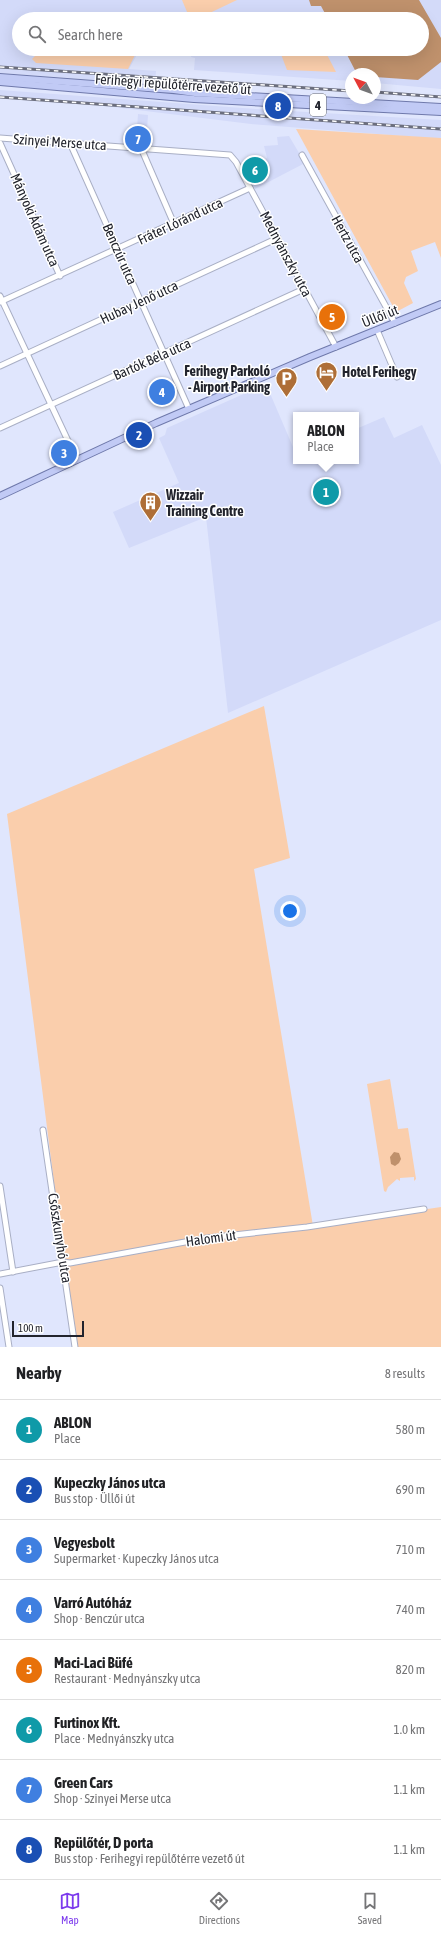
<!DOCTYPE html>
<meta charset="utf-8">
<style>
body{margin:0;font-family:"Asap Condensed",sans-serif;background:#f6f6f6;color:#202124}
.compass{position:absolute;left:345px;top:68px;width:36px;height:36px;border-radius:50%;background:#fff;box-shadow:0 4px 16px #0002;rotate:311deg}
.scale{position:absolute;left:12px;bottom:10px;width:72px;box-sizing:border-box;padding-left:4px;border:2px solid #22242d;border-top:0;font-size:11px;line-height:14px;white-space:nowrap;color:#22242d;-webkit-text-stroke:3px #fff;paint-order:stroke}
.you{position:absolute;left:290px;top:911px;width:14px;height:14px;margin:-10px;border:3px solid #fff;border-radius:50%;background:#1a73e8;box-shadow:0 0 0 6px #1a73e833}
.badge{display:grid;place-items:center;width:26px;height:26px;border-radius:50%;background:#7c3aed;color:#fff;font-size:13px;font-weight:700}
.pin{position:absolute;translate:-50% -50%;border:2px solid #fff;box-shadow:0 1px 4px #0006}
.popup{position:absolute;left:293px;top:412px;width:66px;height:52px;box-sizing:border-box;display:grid;place-content:center;border-radius:0px;background:#fff;filter:drop-shadow(0 1px 3px #0005);font-size:13px;white-space:nowrap;color:#757577}
.popup b{font-size:15px;color:#202124}
.popup::after{content:'';position:absolute;left:50%;top:100%;margin-left:-8px;border:8px solid transparent;border-top-color:#fff}
.list{margin:0;padding:0;list-style:none}
h2{display:flex;justify-content:space-between;align-items:center;height:52px;margin:0;padding:0 16px;font-size:17px}
h2 small{font-size:13px;font-weight:400;color:#757577}
.list li{display:grid;grid-template-columns:26px 1fr auto;gap:12px;align-items:center;box-sizing:border-box;height:60px;padding:0 16px;border-top:1px solid #e0e0e0}
.list b{display:block;font-size:15px;white-space:nowrap}
.list p{margin:0;font-size:13px;white-space:nowrap;color:#757577}
.list em{font-size:13px;font-style:normal;color:#757577}
.icon{flex:none;width:22px;height:22px;fill:none;stroke:currentColor;stroke-width:2;stroke-linecap:round;stroke-linejoin:round}
.map{position:relative;flex:none;width:441px;height:1347px;overflow:hidden}
.search{position:absolute;background:#fff;box-shadow:0 4px 16px #0002;left:12px;right:12px;top:12px;height:44px;display:flex;align-items:center;gap:10px;box-sizing:border-box;padding:0 14px;border-radius:22px;color:#757577;font-size:15px}
.sheet{height:532px;background:#fff}
nav{display:flex;justify-content:space-around;align-items:center;box-sizing:border-box;height:56px;border-top:1px solid #e0e0e0;background:#fff;font-size:11px;color:#757577}
nav a{display:grid;justify-items:center;gap:2px}
nav .on{color:#7c3aed}
.map>svg:first-child{display:block}
.built{fill:#d3daf9}
.green{fill:#faceac}
.water{fill:#bf916c}
.lines{fill:none;stroke-linecap:round;stroke-linejoin:round}
.minor-casing{stroke:#a9afc5;stroke-width:7}
.major-casing{stroke:#6f79ab;stroke-width:8}
.minor{stroke:#fff;stroke-width:5}
.major{stroke:#c1caf5;stroke-width:6}
.rail-casing{stroke:#6b6e7d;stroke-width:3}
.rail{stroke:#fff;stroke-width:1.5;stroke-dasharray:4.5;stroke-linecap:butt}
.labels{text-anchor:middle;stroke-width:3;stroke-linejoin:round;paint-order:stroke}
.shield{fill:#fff;stroke:#64666c;stroke-width:1}
.shield-label{font-size:13px;font-weight:bold;fill:#22242d}
.street-label{font-size:14px;fill:#22242d;stroke:#fff}
.poi-label{font-size:14px;font-weight:bold;fill:#22242d;stroke:#fff;text-anchor:start}
</style>
<div class="map">
<svg width="441" height="1347" viewBox="0 0 441 1347">
<rect width="100%" height="100%" fill="#e0e6fd"/>
<g class="built">
<polygon points="0,0 441,0 441,89 375,83 375,74 351,74 351,81 194,70 195,58 191,57 192,49 422,49 422,19 19,19 19,49 140,49 129,69 156,71 155,84 0,73"/>
<polygon points="0,90 256,109 441,120 441,139 251,124 89,104 0,98"/>
<polygon points="138,114 148,115 146,144 136,143"/>
<polygon points="289,136 305,163 255,189 245,170 267,158 264,146 278,145 277,137"/>
<polygon points="266,384 296,454 296,461 356,461 356,429 384,417 394,438 422,425 441,465 441,620 228,713 206,517 129,548 113,512 179,483 159,438 165,435 167,428"/>
</g>
<g class="green">
<polygon points="182,0 237,0 197,19 190,19"/>
<polygon points="47,49 138,49 128,69 36,63 32,59 41,50"/>
<polygon points="279,49 324,49 336,72 287,70"/>
<polygon points="296,129 441,138 441,258 435,242 411,251 418,271 406,277 404,283 413,303 396,312"/>
<polygon points="264,706 290,858 254,869 313,1226 441,1207 441,1347 75,1347 7,814"/>
<polygon points="390,1079 398,1129 408,1128 416,1179 414,1181 414,1177 400,1178 400,1181 397,1179 388,1187 386,1192 384,1191 367,1084"/>
</g>
<g class="water">
<polygon points="309,0 419,0 441,38 441,62 418,80 375,77 375,74 357,74 344,49 422,49 422,19 328,19 321,6 311,6"/>
<polygon points="394,1152 399,1153 401,1159 399,1163 395,1166 391,1164 390,1157"/>
</g>
<g class="lines">
<defs>
<g id="minor">
<polyline points="0,138 230,155 236,162 336,347"/>
<polyline points="0,143 60,276"/>
<polyline points="70,143 189,409"/>
<polyline points="141,148 174,224"/>
<polyline points="302,155 395,323"/>
<polyline points="0,296 77,460"/>
<polyline points="0,302 250,188"/>
<polyline points="377,330 397,377"/>
<polyline points="0,366 278,238"/>
<polyline points="0,428 304,289"/>
<polyline points="43,1130 75,1347"/>
<polyline points="0,1186 13,1272"/>
<polyline points="0,1274 63,1262 70,1263 207,1238 307,1227 424,1209"/>
<polyline points="0,1288 9,1347"/>
</g>
<g id="major">
<polyline points="0,77 174,90 195,93 441,107"/>
<polyline points="0,82 194,99 441,112"/>
<polyline points="0,496 156,423 310,357 441,304"/>
</g>
</defs>
<use href="#minor" class="minor-casing"/>
<use href="#major" class="major-casing"/>
<use href="#minor" class="minor"/>
<use href="#major" class="major"/>
<defs>
<g id="rail">
<polyline points="0,67 351,91"/>
<polyline points="375,92 441,97"/>
<polyline points="0,97 441,129"/>
</g>
</defs>
<use href="#rail" class="rail-casing"/>
<use href="#rail" class="rail"/>
</g>
<defs>
<symbol id="hotel-pin" viewBox="-11 -11 22 30"><path d="M0 17L-7.5 6A9.5 9.5 0 1 1 7.5 6Z" fill="#ae6e37" stroke="#fff"/><path d="M-6-4.5h1.5V1H6V5H4.5V3h-9V5H-6ZM-4 0a1.8 1.8 0 1 1 3.6 0ZM.5 0V-2.5h3Q6-2.5 6 0Z" fill="#fff"/></symbol>
<symbol id="parking-pin" viewBox="-11 -11 22 30"><path d="M0 17L-7.5 6A9.5 9.5 0 1 1 7.5 6Z" fill="#ae6e37" stroke="#fff"/><path d="M-3.5-5.5H1a3.5 3.5 0 0 1 0 7H-1V5.5H-3.5ZM-1-3.4V-.6H.8a1.4 1.4 0 0 0 0-2.8Z" fill="#fff"/></symbol>
<symbol id="building-pin" viewBox="-11 -11 22 30"><path d="M0 17L-7.5 6A9.5 9.5 0 1 1 7.5 6Z" fill="#ae6e37" stroke="#fff"/><path d="M-4-6H4V6H1V3H-1V6H-4ZM-2.5-4.3h1.7v1.8h-1.7ZM.8-4.3h1.7v1.8H.8ZM-2.5-1h1.7V.8h-1.7ZM.8-1h1.7V.8H.8Z" fill="#fff"/></symbol>
</defs>
<g fill-rule="evenodd">
<use href="#hotel-pin" x="314" y="360" width="25" height="34"/>
<use href="#parking-pin" x="274" y="366" width="25" height="34"/>
<use href="#building-pin" x="138" y="490" width="25" height="34"/>
</g>
<g class="labels">
<rect class="shield" x="310" y="94" width="16" height="22" rx="3"/>
<g class="shield-label">
<text x="318" y="110">4</text>
</g>
<g class="street-label">
<text transform="translate(173 84) rotate(4)" y="5">Ferihegyi repülőtérre vezető út</text>
<text transform="translate(60 142) rotate(4)" y="5">Szinyei Merse utca</text>
<text transform="translate(35 220) rotate(66)" y="5">Mányoki Ádám utca</text>
<text transform="translate(180 221) rotate(-25)" y="5">Fráter Lóránd utca</text>
<text transform="translate(348 239) rotate(61)" y="5">Hertz utca</text>
<text transform="translate(120 254) rotate(66)" y="5">Benczúr utca</text>
<text transform="translate(286 254) rotate(62)" y="5">Mednyánszky utca</text>
<text transform="translate(139 302) rotate(-25)" y="5">Hubay Jenő utca</text>
<text transform="translate(380 316) rotate(-22)" y="5">Üllői út</text>
<text transform="translate(152 359) rotate(-24)" y="5">Bartók Béla utca</text>
<text transform="translate(60 1238) rotate(81)" y="5">Csőszkunyhó utca</text>
<text transform="translate(211 1238) rotate(-8)" y="5">Halomi út</text>
</g>
<g class="poi-label">
<text x="270" y="376" text-anchor="end">Ferihegy Parkoló<tspan x="270" dy="16">- Airport Parking</tspan></text>
<text x="342" y="377">Hotel Ferihegy</text>
<text x="166" y="500">Wizzair<tspan x="166" dy="16">Training Centre</tspan></text>
</g>
</g>
</svg>
<svg class="compass" viewBox="-18 -18 36 36"><path d="M0-13l5 13h-10z" fill="#e53935"/><path d="M0 13l5-13h-10z" fill="#757577"/></svg>
<div class="scale">100 m</div>
<div class="you"></div>
<div class="pin badge" style="left:326px;top:492px;background:#0f9aa8">1</div>
<div class="popup"><b>ABLON</b>Place</div>
<div class="pin badge" style="left:139px;top:435px;background:#1a4fb4">2</div>
<div class="pin badge" style="left:64px;top:453px;background:#3f7fe0">3</div>
<div class="pin badge" style="left:162px;top:392px;background:#3f7fe0">4</div>
<div class="pin badge" style="left:332px;top:317px;background:#e8710a">5</div>
<div class="pin badge" style="left:255px;top:170px;background:#0f9aa8">6</div>
<div class="pin badge" style="left:138px;top:139px;background:#3f7fe0">7</div>
<div class="pin badge" style="left:278px;top:106px;background:#1a4fb4">8</div>
<div class="search"><svg class="icon" aria-label="search" viewBox="0 0 24 24"><circle cx="10" cy="10" r="6"/><path d="M15 15l6 6"/></svg>Search here</div>
</div>
<section class="sheet">
<h2>Nearby<small>8 results</small></h2>
<ul class="list">
<li><span class="badge" style="background:#0f9aa8">1</span><div><b>ABLON</b><p>Place</p></div><em>580 m</em></li>
<li><span class="badge" style="background:#1a4fb4">2</span><div><b>Kupeczky János utca</b><p>Bus stop · Üllői út</p></div><em>690 m</em></li>
<li><span class="badge" style="background:#3f7fe0">3</span><div><b>Vegyesbolt</b><p>Supermarket · Kupeczky János utca</p></div><em>710 m</em></li>
<li><span class="badge" style="background:#3f7fe0">4</span><div><b>Varró Autóház</b><p>Shop · Benczúr utca</p></div><em>740 m</em></li>
<li><span class="badge" style="background:#e8710a">5</span><div><b>Maci-Laci Büfé</b><p>Restaurant · Mednyánszky utca</p></div><em>820 m</em></li>
<li><span class="badge" style="background:#0f9aa8">6</span><div><b>Furtinox Kft.</b><p>Place · Mednyánszky utca</p></div><em>1.0 km</em></li>
<li><span class="badge" style="background:#3f7fe0">7</span><div><b>Green Cars</b><p>Shop · Szinyei Merse utca</p></div><em>1.1 km</em></li>
<li><span class="badge" style="background:#1a4fb4">8</span><div><b>Repülőtér, D porta</b><p>Bus stop · Ferihegyi repülőtérre vezető út</p></div><em>1.1 km</em></li>
</ul>
</section>
<nav>
<a class="on"><svg class="icon" aria-label="map" viewBox="0 0 24 24"><path d="M3 6l6-2 6 2 6-2v14l-6 2-6-2-6 2zM9 4v14M15 6v14"/></svg>Map</a>
<a><svg class="icon" aria-label="directions" viewBox="0 0 24 24"><path d="M12 3l9 9-9 9-9-9zM9 14v-3h6M13 9l2 2-2 2"/></svg>Directions</a>
<a><svg class="icon" aria-label="saved" viewBox="0 0 24 24"><path d="M7 4h10v16l-5-4-5 4z"/></svg>Saved</a>
</nav>
